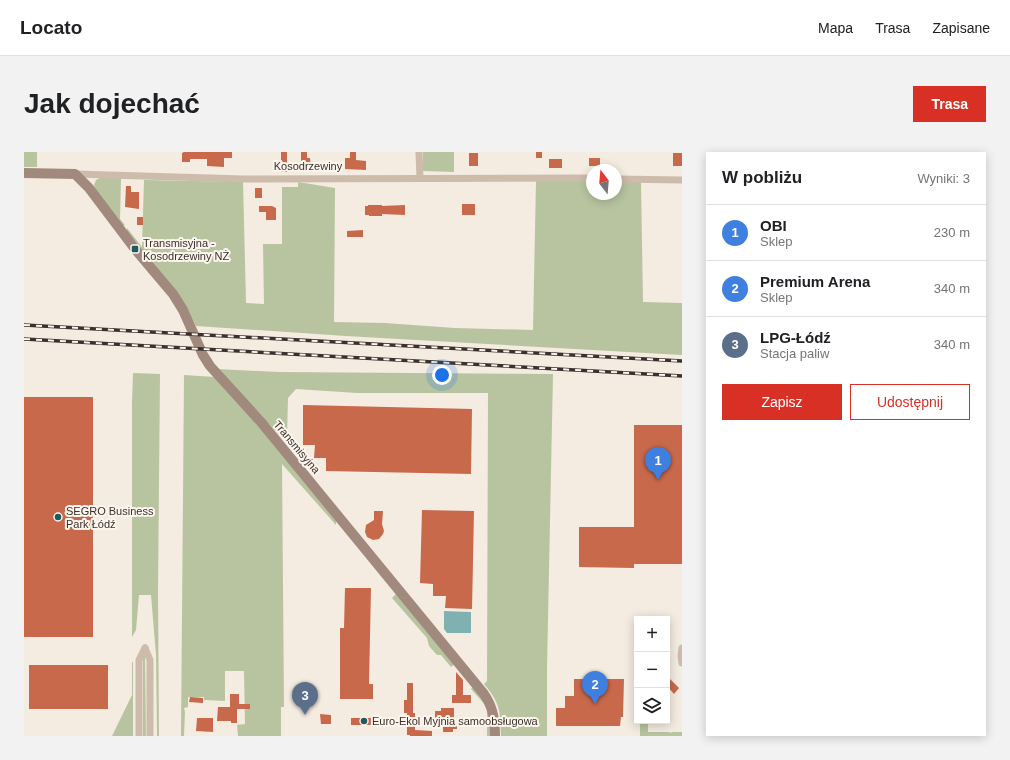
<!DOCTYPE html>
<html lang="pl">
<meta charset="utf-8">
<style>
body{margin:0;font-family:Helvetica,sans-serif;background:#f2f2f2;color:#202124}
.controls{position:absolute;right:12px;bottom:12px;display:grid;overflow:hidden;border-radius:0px;box-shadow:0 2px 10px #0003}
.controls button{width:36px;height:36px;display:grid;place-items:center;padding:0;border:0;border-bottom:1px solid #e0e0e0;background:#fff;color:#202124;font:20px sans-serif}
.compass{position:absolute;left:562px;top:12px;width:36px;height:36px;border-radius:50%;background:#fff;box-shadow:0 2px 10px #0003;rotate:344deg}
.you{position:absolute;left:418px;top:223px;width:14px;height:14px;margin:-10px;border:3px solid #fff;border-radius:50%;background:#1a73e8;box-shadow:0 0 0 6px #1a73e833}
.badge{display:grid;place-items:center;width:26px;height:26px;border-radius:50%;background:#d93025;color:#fff;font-size:13px;font-weight:700}
.pin{position:absolute;translate:-50% -33px;filter:drop-shadow(0 1px 2px #0008)}
.pin::after{content:'';position:absolute;top:21px;width:14px;height:12px;background:inherit;clip-path:polygon(0 0,100% 0,50% 100%)}
.list{margin:0;padding:0;list-style:none}
h2{display:flex;justify-content:space-between;align-items:center;height:52px;margin:0;padding:0 16px;font-size:17px}
h2 small{font-size:13px;font-weight:400;color:#757577}
.list li{display:grid;grid-template-columns:26px 1fr auto;gap:12px;align-items:center;box-sizing:border-box;height:56px;padding:0 16px;border-top:1px solid #e0e0e0}
.list b{display:block;font-size:15px;white-space:nowrap}
.list p{margin:0;font-size:13px;white-space:nowrap;color:#757577}
.list em{font-size:13px;font-style:normal;color:#757577}
.actions{display:flex;gap:8px;padding:12px 16px}
.actions a{flex:1;padding:9px 0;border:1px solid #d93025;border-radius:0px;text-align:center;font-size:14px;color:#d93025}
.actions .main{background:#d93025;color:#fff}
.icon{flex:none;width:22px;height:22px;fill:none;stroke:currentColor;stroke-width:2;stroke-linecap:round;stroke-linejoin:round}
.map{position:relative;flex:none;width:658px;height:584px;overflow:hidden;border-radius:0px}
header{display:flex;align-items:center;gap:24px;box-sizing:border-box;height:56px;padding:0 20px;background:#fff;border-bottom:1px solid #e0e0e0}
header strong{font-size:19px}
nav{display:flex;gap:22px;margin-inline-start:auto;font-size:14px}
.intro{display:flex;align-items:center;justify-content:space-between;box-sizing:border-box;height:96px;padding:0 24px}
h1{margin:0;font-size:28px}
.button{padding:10px 18px;border-radius:0px;background:#d93025;color:#fff;font-size:14px;font-weight:700}
main{display:flex;gap:24px;padding:0 24px}
aside{flex:1;background:#fff;border-radius:0px;box-shadow:0 2px 10px #0003}
.map>svg:first-child{display:block}
.green{fill:#b8c4a0}
.water{fill:#7fb0b2}
.building{fill:#c8694b}
.lines{fill:none;stroke-linecap:round;stroke-linejoin:round}
.street{stroke:#cdbbac;stroke-width:7}
.secondary{stroke:#a18a7d;stroke-width:10}
.rail-casing{stroke:#3b302b;stroke-width:3.5}
.rail{stroke:#fbf5ee;stroke-width:2;stroke-dasharray:6;stroke-linecap:butt}
.poi-dot{fill:#1f5a5e;stroke:#fbf5ee;stroke-width:1.5}
.labels{text-anchor:middle;stroke-width:4;stroke-linejoin:round;paint-order:stroke}
.street-label{font-size:11px;fill:#3b302b;stroke:#fbf5ee}
.poi-label{font-size:11px;fill:#3b302b;stroke:#fbf5ee;text-anchor:start}
</style>
<header>
<strong>Locato</strong>
<nav><a>Mapa</a><a>Trasa</a><a>Zapisane</a></nav>
</header>
<div class="intro"><h1>Jak dojechać</h1><a class="button">Trasa</a></div>
<main>
<div class="map">
<svg width="658" height="584" viewBox="0 0 658 584">
<rect width="100%" height="100%" fill="#f4ebe1"/>
<g class="green">
<rect x="0" y="0" width="13" height="15"/>
<polygon points="399,0 430,0 430,20 399,19"/>
<polygon points="76,26 102,26 102,27 97,27 96,67 101,73 98,74 71,36 70,33 72,28"/>
<polygon points="120,28 219,30 222,151 240,152 239,92 258,92 258,35 274,35 274,30 311,36 310,170 361,171 431,176 509,178 512,29 568,29 568,42 592,42 592,30 617,30 619,150 658,151 658,203 322,184 172,174 158,148 103,79 103,76 118,95"/>
<path d="M193 217 255 220 529 222 523 516V584H477C476 559 477 552 460 532L463 529 464 241H333L272 237 264 246 263 285 266 294Z"/>
<polygon points="109,221 136,222 134,440 135,584 133,584 133,582 132,503 127,443 115,443 112,478 108,485 108,251"/>
<polygon points="160,223 191,225 258,300 312,367 312,373 258,312 260,555 257,555 257,584 214,584 213,573 221,572 220,519 201,519 201,549 180,548 180,545 164,545 164,555 160,556 161,560 160,584 157,584"/>
<polygon points="373,441 431,512 427,515 417,503 413,503 405,494 403,486 368,446"/>
<polygon points="121,503 122,584 119,584 119,504"/>
<polygon points="108,510 109,510 109,584 88,584 108,543"/>
<path d="M435 515C456 541 467 549 467 584H463V555L447 537 449 535 434 518Z"/>
<polygon points="616,569 624,569 624,580 645,580 647,581 648,580 658,580 658,584 616,584"/>
</g>
<polygon class="water" points="420,459 447,460 447,481 423,481 420,477"/>
<g class="building">
<polygon points="160,0 208,0 208,6 200,6 200,15 183,14 183,7 166,7 166,10 158,10 158,1"/>
<rect x="257" y="0" width="6" height="20"/>
<polygon points="277,0 283,0 283,6 286,6 287,17 280,17 280,9 277,9"/>
<polygon points="326,0 332,0 332,8 342,9 342,18 321,17 321,6 326,6"/>
<rect x="512" y="0" width="6" height="6"/>
<rect x="445" y="1" width="9" height="13"/>
<rect x="649" y="1" width="9" height="13"/>
<rect x="565" y="6" width="11" height="8"/>
<rect x="525" y="7" width="13" height="9"/>
<polygon points="102,34 107,34 107,40 115,40 115,57 101,55"/>
<rect x="231" y="36" width="7" height="10"/>
<rect x="438" y="52" width="13" height="11"/>
<polygon points="344,53 358,53 358,54 381,53 381,63 358,62 358,64 345,64 345,63 341,63 341,54 344,54"/>
<polygon points="235,54 248,54 252,56 252,68 242,68 242,60 235,60"/>
<rect x="113" y="65" width="6" height="8"/>
<polygon points="339,78 339,85 323,85 323,79"/>
<rect x="0" y="245" width="69" height="240"/>
<polygon points="279,253 448,257 447,322 302,319 302,306 290,306 291,293 279,293"/>
<polygon points="610,273 658,273 658,412 610,412 610,416 555,415 555,375 610,375"/>
<polygon points="398,358 450,359 448,457 421,456 422,444 409,444 409,432 396,431"/>
<polygon points="350,359 359,359 358,372 360,379 359,382 355,387 349,388 343,385 341,380 342,373 350,368"/>
<polygon points="321,436 347,436 345,532 349,532 349,547 316,547 316,476 320,476"/>
<rect x="5" y="513" width="79" height="44"/>
<polygon points="432,520 439,528 439,543 447,543 447,551 428,551 428,543 432,543"/>
<polygon points="643,524 655,536 650,542 643,534"/>
<polygon points="550,527 600,527 599,565 597,565 596,574 532,574 532,556 541,556 541,544 550,544"/>
<polygon points="383,531 389,531 389,561 391,561 391,578 408,579 408,584 386,584 386,583 383,583 383,561 380,561 380,548 383,548"/>
<polygon points="206,542 215,542 215,552 226,552 226,557 213,557 213,571 207,571 207,569 193,569 194,555 206,555"/>
<polygon points="166,545 179,546 179,551 165,550"/>
<polygon points="417,556 430,556 430,571 433,571 433,577 429,577 429,580 419,580 419,575 411,575 411,559 417,559"/>
<polygon points="296,562 307,563 307,572 297,572"/>
<polygon points="173,566 189,566 189,580 172,579"/>
<rect x="327" y="566" width="25" height="7"/>
</g>
<g class="lines">
<g class="street">
<polyline points="395,0 396,26"/>
<polyline points="51,22 219,27 568,26"/>
<polyline points="592,27 658,28"/>
<polyline points="121,496 126,508 126,584"/>
<polyline points="658,496 657,504 658,511"/>
<polyline points="115,584 115,508 121,496"/>
</g>
<path class="secondary" d="M0 21 51 22 65 36 111 97 149 142 159 158 179 203 186 214 237 270 460 542C469 555 471 568 471 584"/>
<defs>
<g id="rail">
<polyline points="0,173 658,209"/>
<polyline points="0,187 658,224"/>
</g>
</defs>
<use href="#rail" class="rail-casing"/>
<use href="#rail" class="rail"/>
</g>
<g class="poi-dot">
<rect x="107" y="93" width="8" height="8" rx="2"/>
<circle cx="34" cy="365" r="4"/>
<circle cx="340" cy="569" r="4"/>
</g>
<g class="labels">
<g class="street-label">
<text x="284" y="18">Kosodrzewiny</text>
<text transform="translate(273 295) rotate(50)" y="4">Transmisyjna</text>
</g>
<g class="poi-label">
<text x="119" y="95">Transmisyjna -<tspan x="119" dy="13">Kosodrzewiny NŻ</tspan></text>
<text x="42" y="363">SEGRO Business<tspan x="42" dy="13">Park Łódź</tspan></text>
<text x="348" y="573">Euro-Ekol Myjnia samoobsługowa</text>
</g>
</g>
</svg>
<div class="controls">
<button>+</button>
<button>−</button>
<button><svg class="icon" aria-label="layers" viewBox="0 0 24 24"><path d="M12 4l9 5-9 5-9-5zM3 14l9 5 9-5"/></svg></button>
</div>
<svg class="compass" viewBox="-18 -18 36 36"><path d="M0-13l5 13h-10z" fill="#e53935"/><path d="M0 13l5-13h-10z" fill="#757577"/></svg>
<div class="you"></div>
<div class="pin badge" style="left:634px;top:328px;background:#3f7fe0">1</div>
<div class="pin badge" style="left:571px;top:552px;background:#3f7fe0">2</div>
<div class="pin badge" style="left:281px;top:563px;background:#5c6f8a">3</div>
</div>
<aside>
<h2>W pobliżu<small>Wyniki: 3</small></h2>
<ul class="list">
<li><span class="badge" style="background:#3f7fe0">1</span><div><b>OBI</b><p>Sklep</p></div><em>230 m</em></li>
<li><span class="badge" style="background:#3f7fe0">2</span><div><b>Premium Arena</b><p>Sklep</p></div><em>340 m</em></li>
<li><span class="badge" style="background:#5c6f8a">3</span><div><b>LPG-Łódź</b><p>Stacja paliw</p></div><em>340 m</em></li>
</ul>
<div class="actions"><a class="main">Zapisz</a><a>Udostępnij</a></div>
</aside>
</main>
